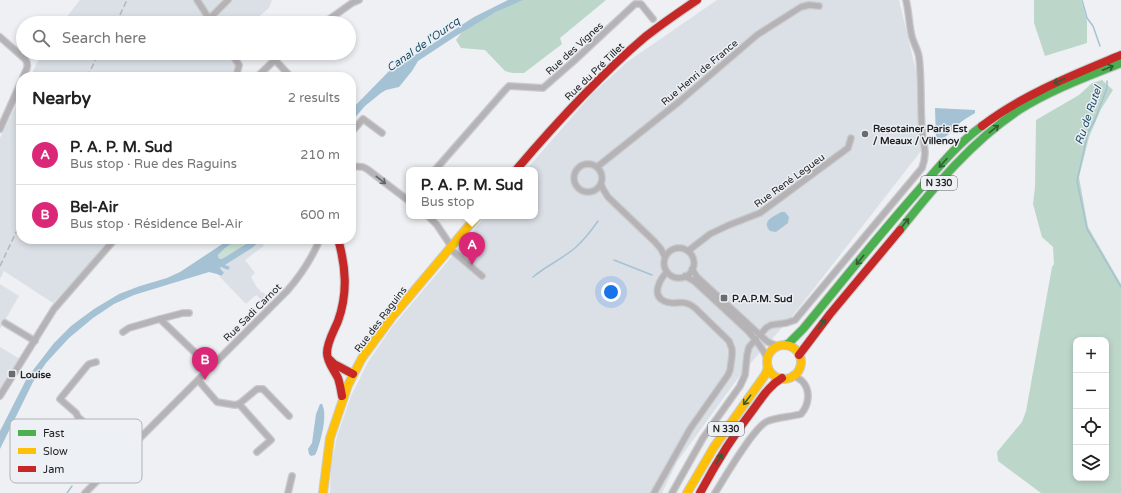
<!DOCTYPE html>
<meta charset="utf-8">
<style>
body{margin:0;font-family:"Varela Round",sans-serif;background:#f6f6f6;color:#222}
.controls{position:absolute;right:12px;bottom:12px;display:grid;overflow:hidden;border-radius:8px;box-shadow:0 2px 6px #0003}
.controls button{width:36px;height:36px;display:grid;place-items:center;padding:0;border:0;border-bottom:1px solid #e0e0e0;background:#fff;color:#222;font:20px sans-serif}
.you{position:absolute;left:611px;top:292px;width:14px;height:14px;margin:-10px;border:3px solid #fff;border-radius:50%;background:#1a73e8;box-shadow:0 0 0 6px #1a73e833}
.badge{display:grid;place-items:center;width:26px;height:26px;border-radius:50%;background:#db2777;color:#fff;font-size:13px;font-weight:700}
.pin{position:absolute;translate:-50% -33px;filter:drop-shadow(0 1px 2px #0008)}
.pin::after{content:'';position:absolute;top:21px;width:14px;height:12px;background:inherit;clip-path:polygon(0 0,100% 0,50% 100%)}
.popup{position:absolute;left:406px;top:167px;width:132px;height:52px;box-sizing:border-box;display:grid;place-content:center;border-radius:8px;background:#fff;filter:drop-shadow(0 1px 3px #0005);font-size:13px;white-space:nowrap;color:#767676}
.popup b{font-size:15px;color:#222}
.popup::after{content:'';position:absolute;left:50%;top:100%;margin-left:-8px;border:8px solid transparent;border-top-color:#fff}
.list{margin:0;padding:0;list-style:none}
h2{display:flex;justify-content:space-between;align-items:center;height:52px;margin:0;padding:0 16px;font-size:17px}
h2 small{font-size:13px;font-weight:400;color:#767676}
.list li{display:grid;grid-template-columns:26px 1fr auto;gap:12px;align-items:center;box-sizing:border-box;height:60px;padding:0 16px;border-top:1px solid #e0e0e0}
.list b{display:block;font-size:15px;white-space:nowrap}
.list p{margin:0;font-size:13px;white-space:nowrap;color:#767676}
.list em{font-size:13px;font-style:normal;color:#767676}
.icon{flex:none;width:22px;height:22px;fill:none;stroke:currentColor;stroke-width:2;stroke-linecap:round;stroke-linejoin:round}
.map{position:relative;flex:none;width:1121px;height:493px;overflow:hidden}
.search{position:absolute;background:#fff;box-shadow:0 2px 6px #0003;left:16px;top:16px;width:340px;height:44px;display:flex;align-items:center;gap:10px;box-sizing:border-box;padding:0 14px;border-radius:22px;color:#767676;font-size:15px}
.panel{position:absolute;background:#fff;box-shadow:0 2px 6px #0003;left:16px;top:72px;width:340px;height:172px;border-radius:16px}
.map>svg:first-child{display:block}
.built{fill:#dbe0e7}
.green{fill:#cbe1d6}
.forest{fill:#bdd6ca;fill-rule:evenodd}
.water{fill:#a5c2d5}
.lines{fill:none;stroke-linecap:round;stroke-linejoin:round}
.stream{stroke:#a5c2d5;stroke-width:1.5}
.street-casing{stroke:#cacbcd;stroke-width:8}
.fast-casing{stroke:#cacbcd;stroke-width:10}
.slow-casing{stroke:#cacbcd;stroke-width:10}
.jam-casing{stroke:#cacbcd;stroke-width:10}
.street{stroke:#b6b3b7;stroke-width:5.5}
.fast{stroke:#4caf50;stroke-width:8}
.slow{stroke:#ffc107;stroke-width:8}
.jam{stroke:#c62828;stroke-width:8}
.rail{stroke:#b6b4b8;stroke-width:1.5;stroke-dasharray:6 3;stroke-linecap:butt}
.oneway{stroke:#335c36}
.oneway2{stroke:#656467}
.poi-dot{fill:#6a6b6d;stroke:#edf0f4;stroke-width:1.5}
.labels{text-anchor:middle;stroke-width:3;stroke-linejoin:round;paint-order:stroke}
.shield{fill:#edf0f4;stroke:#606163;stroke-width:1}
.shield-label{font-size:9px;font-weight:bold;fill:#232425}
.street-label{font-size:10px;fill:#232425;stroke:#edf0f4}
.poi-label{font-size:10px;font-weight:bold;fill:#232425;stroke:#edf0f4;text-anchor:start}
.water-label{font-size:11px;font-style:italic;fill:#194d68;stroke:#edf0f4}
.key{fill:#edf0f4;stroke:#b0b3b6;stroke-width:1}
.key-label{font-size:11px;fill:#232425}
</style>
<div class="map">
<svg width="1121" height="493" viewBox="0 0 1121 493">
<rect width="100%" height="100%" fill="#eef0f3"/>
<g class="built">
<polygon points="80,0 272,0 269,8 251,23 62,23"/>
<polygon points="717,0 899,0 918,79 921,151 794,314 741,374 677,462 662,493 330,493 331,468 337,436 351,396 368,362 392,327 486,216 535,216 535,170 526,170 592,94 627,62"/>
<polygon points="42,53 233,53 242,68 238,77 30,77"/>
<polygon points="21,96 21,239 112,239 53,303 4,271 0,279 0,138"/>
<polygon points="261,241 264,246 245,260 255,273 251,277 256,286 262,293 263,292 271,301 267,305 256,295 246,304 220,277 224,273 220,268 221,267 228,270 225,265 252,248"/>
<polygon points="0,284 19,296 0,329"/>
<polygon points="0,347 20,359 0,390"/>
</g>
<polygon class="green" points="238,239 254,239 222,259 220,259 218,257 218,255 225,248"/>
<g class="forest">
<polygon points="519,0 606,0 560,38 562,44 524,73 512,73 505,71 485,50 461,48 456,40 465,28"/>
<polygon points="1034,0 1081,0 1087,21 1087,43 1045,56 1034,23"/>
<path d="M1102 80 1113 90 1101 109 1089 137 1079 177 1088 227 1121 284V493H1041L998 461 997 452 1022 422 1026 411 1052 267 1054 264 1053 247 1042 237 1033 204 1035 187 1036 120 1079 95 1092 83ZM1076 340H1106V478H1076Z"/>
</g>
<g class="water">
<polygon points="508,0 523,0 496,12 456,36 418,61 412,71 399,87 386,90 381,93 365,106 351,122 351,110 393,67 406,61 474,17"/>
<path d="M935 108 975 110V113C970 116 965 119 961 122 954 128 946 140 936 140Z"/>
<path d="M781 212H785L789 217 788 223 776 232 770 231C761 221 773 217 781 212Z"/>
<polygon points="230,239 238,239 225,248 218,255 218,257 220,259 222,259 254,239 263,239 252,248 225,265 230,267 228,270 221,267 220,268 224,273 221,276 217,274 209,272 134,295 114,304 93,318 69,338 46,363 33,382 0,449 0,431 27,378 54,343 71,326 94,309 119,294 140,286 167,278 180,272"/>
<path d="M320 404H322C328 415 321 439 317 451L315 455 311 456 309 454 308 449 312 443 316 414Z"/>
</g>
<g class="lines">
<g class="stream">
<polyline points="1082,0 1087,18 1093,26 1100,46"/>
<polyline points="1107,81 1107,88 1094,122 1088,132 1077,181 1087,229 1121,287"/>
<polyline points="614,260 652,275"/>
<path d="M533 277C546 266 562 259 575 248 584 240 591 231 598 221"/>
<polyline points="67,493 72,486"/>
</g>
<defs>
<g id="street">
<polyline points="197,0 212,23"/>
<polyline points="209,19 228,0"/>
<polyline points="324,23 352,3 359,0"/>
<path d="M0 37 25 59C30 66 26 70 23 77"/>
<polyline points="231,53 239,65 237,73 234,77"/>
<polyline points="274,59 291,77"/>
<polyline points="257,77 282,53"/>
<polyline points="0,129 21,82"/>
<polyline points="351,133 363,119 382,133"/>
<circle cx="588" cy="178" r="14"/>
<polyline points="351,166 363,167 367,169 409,201"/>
<polyline points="597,167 680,101 757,35 801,7 809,5 819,6"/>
<polyline points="435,170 506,89 509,86 543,88 575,60 635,4 641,4 653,19"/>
<polyline points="601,184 603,189 608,197 655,242 661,249 665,257"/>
<polyline points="428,216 437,225 451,246"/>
<polyline points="449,248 482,276"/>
<circle cx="679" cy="263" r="15"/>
<polyline points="688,251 710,234 729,225 760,213 848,148 851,138"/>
<polyline points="692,269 697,277 760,335 768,342 777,346"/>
<path d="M685 276 694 281 748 331C755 339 763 348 767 358"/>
<polyline points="160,319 183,313 189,313"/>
<polyline points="5,323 35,341"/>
<polyline points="123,332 129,328 160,319 210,367"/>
<path d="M760 335 766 328 771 325 786 323 795 320 922 168C928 152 923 144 922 129 920 105 922 81 919 57 918 50 914 44 912 37 909 25 909 12 906 0"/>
<polyline points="96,362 89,364 87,366 60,399 76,413 78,417 86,424 124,454"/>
<polyline points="198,380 217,402 235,405 239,404 257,389 263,389 289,416"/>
<polyline points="0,396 54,309 115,239"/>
<polyline points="239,404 271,440 257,452"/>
<path d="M85 493 287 291C301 275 312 258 320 239"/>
<polyline points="288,493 292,476"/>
<path d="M654 493 690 429 728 375 730 370 732 356V349L729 341 695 308C682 297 675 307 664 301 651 295 660 279 667 272"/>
<polyline points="672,493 703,438 740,386 745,375 747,355 749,347 756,339"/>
<path d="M715 493C724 479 754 426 768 421 778 417 790 417 801 414 809 405 811 390 802 381 800 379 796 377 793 375"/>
</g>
<g id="fast">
<path d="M900 230C935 186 972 141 1019 110 1050 90 1087 77 1121 63"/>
<path d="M785 345 789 343 803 329C841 283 878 236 918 191 938 168 957 144 982 126"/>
</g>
<g id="slow">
<circle cx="784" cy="362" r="17"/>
<polyline points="323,493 330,438 348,385 362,358 392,317 477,216"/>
<polyline points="687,493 714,447 765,375 768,368"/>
</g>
<g id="jam">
<path d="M982 126C1024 94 1073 75 1121 55"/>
<path d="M516 170C556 123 598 77 645 37 662 24 679 12 697 0"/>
<path d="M338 239C346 267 348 293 338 321 334 331 327 342 327 353 327 362 334 370 338 378 340 384 341 390 342 396"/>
<polyline points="799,355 830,314 900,230"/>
<polyline points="330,360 334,364 353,374"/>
<path d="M700 493C716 463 734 434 755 407 763 396 770 385 782 378"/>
</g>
</defs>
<use href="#street" class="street-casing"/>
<use href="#fast" class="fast-casing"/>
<use href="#slow" class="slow-casing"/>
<use href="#jam" class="jam-casing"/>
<use href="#street" class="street"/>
<use href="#fast" class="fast"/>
<use href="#slow" class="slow"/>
<use href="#jam" class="jam"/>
<g class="rail">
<polyline points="116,23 127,0"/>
<polyline points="87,77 99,53"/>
<polyline points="0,266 21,222"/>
</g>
</g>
<defs><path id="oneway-shaft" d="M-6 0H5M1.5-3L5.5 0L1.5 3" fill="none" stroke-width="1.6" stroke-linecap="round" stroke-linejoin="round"/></defs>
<g class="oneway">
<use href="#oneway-shaft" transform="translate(1108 68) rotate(-22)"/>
<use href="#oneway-shaft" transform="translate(1059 81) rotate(157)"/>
<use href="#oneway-shaft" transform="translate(994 129) rotate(-38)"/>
<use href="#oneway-shaft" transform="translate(943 163) rotate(132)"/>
<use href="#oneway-shaft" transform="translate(905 223) rotate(-51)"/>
<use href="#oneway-shaft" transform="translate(860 260) rotate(129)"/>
<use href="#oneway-shaft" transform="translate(822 324) rotate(-52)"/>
<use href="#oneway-shaft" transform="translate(747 400) rotate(127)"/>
<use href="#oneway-shaft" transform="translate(719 459) rotate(-59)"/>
</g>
<use class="oneway2" href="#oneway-shaft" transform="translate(381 180) rotate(38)"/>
<g class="poi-dot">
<circle cx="865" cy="134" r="4"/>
<rect x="720" y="294" width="8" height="8" rx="2"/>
<rect x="8" y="370" width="8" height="8" rx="2"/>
</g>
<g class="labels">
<g class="shield">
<rect x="921" y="176" width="36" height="14" rx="3"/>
<rect x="708" y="422" width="36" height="14" rx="3"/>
</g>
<g class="shield-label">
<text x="939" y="186">N 330</text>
<text x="726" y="432">N 330</text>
</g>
<g class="street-label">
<text transform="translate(574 48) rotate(-42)" y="4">Rue des Vignes</text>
<text transform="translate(594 71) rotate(-44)" y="4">Rue du Pré Tillet</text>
<text transform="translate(699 72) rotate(-40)" y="4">Rue Henri de France</text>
<text transform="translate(789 180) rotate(-36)" y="4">Rue René Legueu</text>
<text transform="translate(252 312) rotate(-45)" y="4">Rue Sadi Carnot</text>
<text transform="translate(380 319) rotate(-53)" y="4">Rue des Raguins</text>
</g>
<g class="poi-label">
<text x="873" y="132">Resotainer Paris Est<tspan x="873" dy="12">/ Meaux / Villenoy</tspan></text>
<text x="732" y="302">P.A.P.M. Sud</text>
<text x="20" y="378">Louise</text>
</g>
<g class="water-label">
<text transform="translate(423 44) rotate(-35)" y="4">Canal de l'Ourcq</text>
<text transform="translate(1088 115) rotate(-71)" y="4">Ru de Rutel</text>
</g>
</g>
<rect x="10" y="419" width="132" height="64" rx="6" class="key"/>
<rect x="18" y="430" width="18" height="6" fill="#4caf50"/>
<rect x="18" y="448" width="18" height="6" fill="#ffc107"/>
<rect x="18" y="466" width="18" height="6" fill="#c62828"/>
<g class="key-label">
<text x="43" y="437">Fast</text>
<text x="43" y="455">Slow</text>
<text x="43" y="473">Jam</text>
</g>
</svg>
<div class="controls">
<button>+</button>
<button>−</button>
<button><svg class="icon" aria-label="locate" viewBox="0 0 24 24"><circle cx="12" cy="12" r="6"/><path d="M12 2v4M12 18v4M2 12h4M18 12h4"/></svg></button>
<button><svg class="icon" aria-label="layers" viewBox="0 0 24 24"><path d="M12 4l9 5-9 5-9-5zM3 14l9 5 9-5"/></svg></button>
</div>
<div class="you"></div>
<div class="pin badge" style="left:472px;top:265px">A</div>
<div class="popup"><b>P. A. P. M. Sud</b>Bus stop</div>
<div class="pin badge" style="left:205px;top:380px">B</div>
<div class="search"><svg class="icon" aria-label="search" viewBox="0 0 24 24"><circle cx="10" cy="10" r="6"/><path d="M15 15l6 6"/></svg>Search here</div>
<section class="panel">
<h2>Nearby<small>2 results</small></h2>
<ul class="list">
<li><span class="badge">A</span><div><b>P. A. P. M. Sud</b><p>Bus stop · Rue des Raguins</p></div><em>210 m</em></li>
<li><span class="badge">B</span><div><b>Bel-Air</b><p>Bus stop · Résidence Bel-Air</p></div><em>600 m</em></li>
</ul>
</section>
</div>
